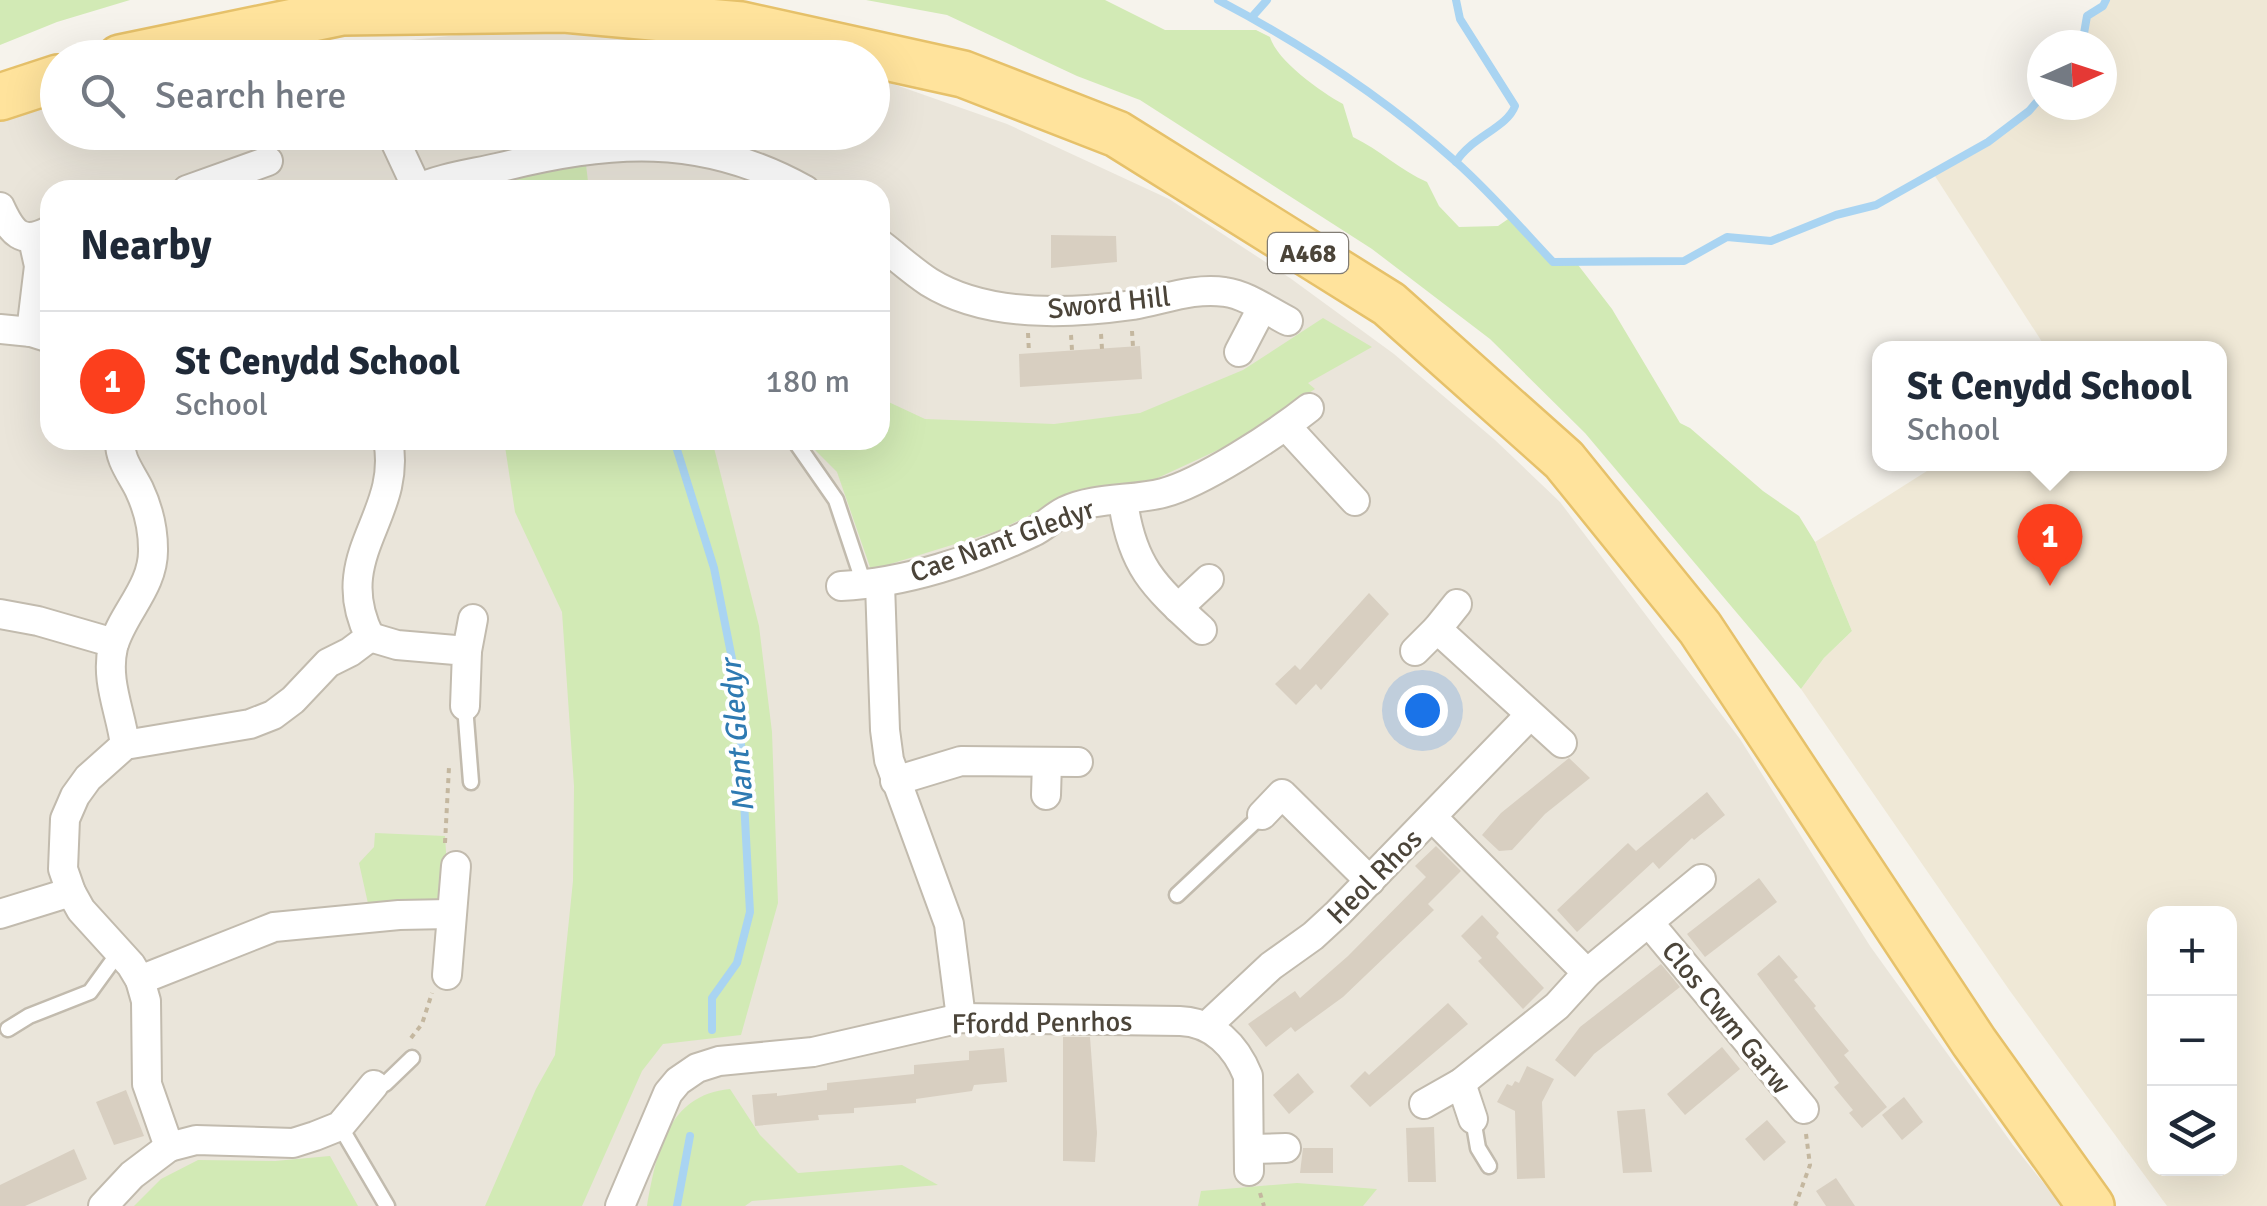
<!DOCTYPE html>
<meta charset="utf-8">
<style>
body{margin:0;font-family:Signika,sans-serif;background:#f2f2f3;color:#1f2937}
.controls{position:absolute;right:30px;bottom:30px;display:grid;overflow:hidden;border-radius:20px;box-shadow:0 10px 40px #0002}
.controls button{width:90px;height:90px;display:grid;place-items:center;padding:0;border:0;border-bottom:2px solid #e0e1e3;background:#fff;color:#1f2937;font:50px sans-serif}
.compass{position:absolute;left:2027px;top:30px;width:90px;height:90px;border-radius:50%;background:#fff;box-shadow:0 10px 40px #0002;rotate:87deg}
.you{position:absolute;left:1422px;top:710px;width:35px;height:35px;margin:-25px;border:8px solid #fff;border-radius:50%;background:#1a73e8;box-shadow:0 0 0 15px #1a73e833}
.badge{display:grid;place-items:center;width:65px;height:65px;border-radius:50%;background:#fc3f1d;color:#fff;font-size:32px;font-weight:700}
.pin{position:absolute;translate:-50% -82px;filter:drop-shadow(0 2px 5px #0008)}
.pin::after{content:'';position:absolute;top:52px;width:35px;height:30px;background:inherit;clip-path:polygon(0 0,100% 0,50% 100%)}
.popup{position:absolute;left:1872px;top:341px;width:355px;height:130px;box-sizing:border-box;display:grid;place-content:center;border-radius:20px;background:#fff;filter:drop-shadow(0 2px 8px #0005);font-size:32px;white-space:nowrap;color:#747a83}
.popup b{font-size:38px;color:#1f2937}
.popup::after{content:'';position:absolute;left:50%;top:100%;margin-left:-20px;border:20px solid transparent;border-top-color:#fff}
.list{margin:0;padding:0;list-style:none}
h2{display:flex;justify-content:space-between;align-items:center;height:130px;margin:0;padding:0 40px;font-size:42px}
h2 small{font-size:32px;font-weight:400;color:#747a83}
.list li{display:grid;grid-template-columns:65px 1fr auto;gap:30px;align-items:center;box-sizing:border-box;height:140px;padding:0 40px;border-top:2px solid #e0e1e3}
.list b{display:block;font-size:38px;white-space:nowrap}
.list p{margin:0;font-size:32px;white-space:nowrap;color:#747a83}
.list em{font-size:32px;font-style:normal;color:#747a83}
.icon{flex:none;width:55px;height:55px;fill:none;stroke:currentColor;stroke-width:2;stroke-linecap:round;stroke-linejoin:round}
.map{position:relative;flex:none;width:2267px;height:1206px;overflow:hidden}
.search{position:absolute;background:#fff;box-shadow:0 10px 40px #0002;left:40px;top:40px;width:850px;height:110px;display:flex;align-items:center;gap:25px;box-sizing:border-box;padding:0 35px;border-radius:55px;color:#747a83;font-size:38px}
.panel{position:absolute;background:#fff;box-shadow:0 10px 40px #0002;left:40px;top:180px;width:850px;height:270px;border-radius:30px}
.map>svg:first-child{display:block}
.residential{fill:#eae5da;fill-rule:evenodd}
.education{fill:#efe8d6;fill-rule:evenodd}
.green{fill:#d2eab5}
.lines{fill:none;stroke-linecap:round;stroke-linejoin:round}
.stream{stroke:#a9d4f2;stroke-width:8}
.building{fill:#d8cfc1}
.lane-casing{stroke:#c2bbae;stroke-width:19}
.street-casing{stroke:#c2bbae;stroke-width:32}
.primary-casing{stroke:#e6c16a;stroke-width:50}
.path{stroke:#c4b79f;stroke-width:4;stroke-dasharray:5 5;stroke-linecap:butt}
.lane{stroke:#fff;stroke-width:14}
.street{stroke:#fff;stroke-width:28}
.primary{stroke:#ffe39c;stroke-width:45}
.labels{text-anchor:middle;stroke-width:8;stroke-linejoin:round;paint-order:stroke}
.shield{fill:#fff;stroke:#817c74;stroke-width:2.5}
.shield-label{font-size:25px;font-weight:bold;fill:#4b4439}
.street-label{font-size:28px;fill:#4b4439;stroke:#fff}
.water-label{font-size:30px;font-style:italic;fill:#2e7ab2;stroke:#fff}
</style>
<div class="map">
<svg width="2267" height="1206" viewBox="0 0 2267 1206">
<rect width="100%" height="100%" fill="#f6f3ec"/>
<g class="residential">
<polygon points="537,33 705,40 803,58 198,58 225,51 324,49 468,34"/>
<path d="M873 77 1007 124 1169 199 1290 278 1394 354 1495 440 1560 502 1740 739 1870 946 2013 1145 2062 1206H0V119L57 99 58 132H872ZM50 190H880V440H50Z"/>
</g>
<path class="education" d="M2106 0H2267V1206H2167L2010 991 1801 689 1824 658 1852 631 1815 542 1938 464H2220V348H2046L1933 173 1988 142 2029 111 2042 96V105H2102V45H2082L2087 16 2103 6ZM2154 914H2230V1168H2154Z"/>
<g class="green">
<polygon points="0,0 130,0 57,22 0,45"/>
<path d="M866 0H1105L1165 30H1256L1270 37C1277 61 1321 92 1343 104L1353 137C1380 150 1400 170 1427 182L1439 206 1459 227 1498 226 1511 217 1553 261H1575L1612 309 1680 423 1690 428 1763 491 1799 516 1815 542 1852 631 1824 658 1801 689 1585 433 1490 339 1372 249 1140 100 1077 76 947 15Z"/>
<polygon points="585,156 589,190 464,190"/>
<polygon points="1323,318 1372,347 1308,383 1315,389 1231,444 1149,482 1084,489 997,531 871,570 837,472 805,440 880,440 880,398 925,419 1054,424 1140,413 1243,370"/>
<polygon points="504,440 712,440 759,626 772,732 778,903 741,1035 663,1044 642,1071 582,1206 485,1206 536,1089 555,1055 573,881 574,786 562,612 515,512"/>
<polygon points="375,833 445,836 450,914 371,917 359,863 374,847"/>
<path d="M730 1089 760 1135 798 1173 902 1165 938 1185 752 1201 745 1206H647C657 1152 667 1095 730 1089Z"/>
<polygon points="330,1156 358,1206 134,1206 161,1179 198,1160 275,1161"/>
<polygon points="1297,1183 1377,1189 1363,1206 1198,1206 1201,1191"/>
</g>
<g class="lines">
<g class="stream">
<path d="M1218 0C1304 45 1383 97 1455 161 1490 192 1521 228 1553 262L1684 261 1727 237 1771 241 1836 215 1876 205 1988 142 2029 111 2042 96"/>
<path d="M1456 0 1460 19 1515 106C1507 128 1471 137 1456 162"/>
<polyline points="1252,17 1267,0"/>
<polyline points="2082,45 2087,16 2103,6 2106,0"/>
<polyline points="674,440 714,568 738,689 750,912 737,963 712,998 712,1030"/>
<polyline points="677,1206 690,1136"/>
</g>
</g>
<g class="building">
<polygon points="1051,235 1116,236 1117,262 1051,268"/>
<polygon points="1140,346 1142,379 1020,387 1019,354"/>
<polygon points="1369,593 1389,614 1321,690 1316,684 1296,705 1275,684 1295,665 1300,670"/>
<polygon points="1569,758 1590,778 1545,814 1512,850 1499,851 1482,835 1501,813"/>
<polygon points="1707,792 1725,815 1694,840 1692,838 1659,869 1653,862 1577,932 1557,910 1628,843 1636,851"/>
<polygon points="1436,846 1461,871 1428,904 1434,910 1343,997 1295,1032 1291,1027 1266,1047 1248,1024 1295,991 1300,998 1348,956 1426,877 1415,866"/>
<polygon points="1759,878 1777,902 1705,957 1687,934"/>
<polygon points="1482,915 1499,933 1496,937 1544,988 1523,1009 1478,961 1482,958 1461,936"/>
<polygon points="1779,955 1798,977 1794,980 1816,1006 1814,1008 1849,1051 1844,1055 1887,1107 1862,1128 1849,1113 1853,1110 1834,1087 1839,1083 1757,974"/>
<polygon points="1661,964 1680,987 1594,1054 1575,1077 1555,1060 1580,1027"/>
<polygon points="1448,1003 1468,1024 1370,1107 1350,1086 1365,1071 1369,1075"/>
<polygon points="1063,1037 1090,1037 1097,1133 1095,1162 1063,1161"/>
<polygon points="1722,1047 1740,1069 1685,1115 1667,1094"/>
<polygon points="1004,1048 1007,1082 974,1085 972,1091 916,1099 916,1103 854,1108 854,1113 818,1115 819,1120 755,1126 752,1095 777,1093 777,1096 827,1090 827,1083 914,1074 914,1065 969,1060 969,1051"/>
<polygon points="1527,1066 1554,1079 1542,1102 1545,1178 1517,1179 1515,1111 1497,1102 1507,1084 1512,1086 1515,1081 1519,1083"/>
<polygon points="1298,1073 1314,1092 1289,1114 1273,1095"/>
<polygon points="126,1090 144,1136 114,1145 96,1102"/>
<polygon points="1904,1097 1923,1122 1902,1140 1882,1115"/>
<polygon points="1645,1109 1652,1172 1623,1173 1617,1111"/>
<polygon points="1767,1120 1786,1142 1764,1161 1745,1139"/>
<polygon points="1434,1127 1436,1182 1408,1182 1406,1128"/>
<polygon points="1303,1148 1333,1148 1333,1173 1300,1173"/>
<polygon points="74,1149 87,1179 25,1206 0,1206 0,1185"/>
<polygon points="1836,1178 1855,1206 1826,1206 1816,1191"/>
</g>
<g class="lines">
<defs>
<g id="lane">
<polyline points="797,444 836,500 864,584"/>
<polyline points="465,706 471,782"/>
<polyline points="1177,895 1262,815"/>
<polyline points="8,1029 29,1016 90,992 119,952"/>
<polyline points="374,1085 385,1084 412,1058"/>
<polyline points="1473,1119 1478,1148 1489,1166"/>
<polyline points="340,1126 387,1206"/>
</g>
<g id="street">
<polyline points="396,143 417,188"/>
<polyline points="187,190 268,161"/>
<path d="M415 190C439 178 471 174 497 168 609 140 701 132 805 190"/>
<path d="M0 207C12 233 21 245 49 231"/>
<path d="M880 244C896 256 912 271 929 282 987 318 1069 314 1133 305 1163 300 1194 287 1225 292 1247 295 1268 311 1288 321"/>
<polyline points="0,329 31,332 50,338"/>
<polyline points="31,332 39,266 33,239"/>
<polyline points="1239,352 1262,308"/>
<polyline points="1286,426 1355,501"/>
<path d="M120 440C119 459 131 473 139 489 148 508 153 528 153 549 154 587 122 613 113 647 105 681 121 712 125 745"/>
<path d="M1123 501C1132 567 1154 586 1202 630"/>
<polyline points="880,584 885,730 889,760 949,924 961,1018"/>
<path d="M841 586C905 583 975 560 1033 532 1044 527 1053 517 1065 511 1094 497 1132 501 1163 493 1202 483 1276 434 1309 408"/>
<polyline points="1178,608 1209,579"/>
<polyline points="0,614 38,621 114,643"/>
<polyline points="1437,629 1457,604"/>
<polyline points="370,637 397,645 467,651 465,706"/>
<polyline points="467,651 473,619"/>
<polyline points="1415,651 1437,629 1562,743"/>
<polyline points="895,781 961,761 1078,762"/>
<polyline points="1046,795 1047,762"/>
<polyline points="1262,815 1282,794 1370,881"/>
<polyline points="1433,818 1587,973"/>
<polyline points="0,914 71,892"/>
<polyline points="1650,924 1804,1109"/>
<polyline points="447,975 456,866"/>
<polyline points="140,980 274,927 399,915 450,914"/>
<polyline points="1208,1025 1271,966 1313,936 1338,913 1529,716"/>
<polyline points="1461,1083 1473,1119"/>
<polyline points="1424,1104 1461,1083 1557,1006 1587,973 1701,879"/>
<polyline points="169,1147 196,1140 293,1143 315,1136 340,1126 374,1085"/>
<polyline points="1251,1149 1286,1148"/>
<path d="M103 1206 132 1175 169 1147 147 1084 146 1001 140 980 131 965 81 910 71 892 63 869 65 819 75 796 88 778 125 745 250 724 273 715 293 700 328 663 350 652 370 637C329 555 403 517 388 440"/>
<path d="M620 1206 668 1093 678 1081 697 1068 719 1061 813 1052 961 1018 1180 1021C1213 1022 1236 1046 1248 1076L1249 1171"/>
</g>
<g id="primary">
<polyline points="120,58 342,12 564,9 741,25 963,74 1117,134 1389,304 1564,460 1700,628 1974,1042 2091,1206"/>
<polyline points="0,97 58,78"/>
</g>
</defs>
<use href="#lane" class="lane-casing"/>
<use href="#street" class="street-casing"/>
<use href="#primary" class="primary-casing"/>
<g class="path">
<polyline points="281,142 292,138 355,132"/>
<polyline points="1132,331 1133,347"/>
<polyline points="1028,333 1029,353"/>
<polyline points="1101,334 1102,349"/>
<polyline points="1071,335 1072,350"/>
<polyline points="445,843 449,767"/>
<polyline points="411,1038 422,1024 432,993"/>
<polyline points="1260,1193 1264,1206"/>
<polyline points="1795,1206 1810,1165 1806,1134"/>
</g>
<use href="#lane" class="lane"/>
<use href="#street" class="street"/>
<use href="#primary" class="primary"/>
</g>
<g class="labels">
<rect class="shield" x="1268" y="233" width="80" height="40" rx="8"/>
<g class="shield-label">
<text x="1308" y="262">A468</text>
</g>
<g class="street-label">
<text transform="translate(1109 302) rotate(-6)" y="10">Sword Hill</text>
<text transform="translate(1002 540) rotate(-20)" y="10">Cae Nant Gledyr</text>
<text transform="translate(1374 876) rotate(-45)" y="10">Heol Rhos</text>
<text transform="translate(1727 1017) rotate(51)" y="10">Clos Cwm Garw</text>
<text transform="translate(1042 1022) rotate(-1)" y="10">Ffordd Penrhos</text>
</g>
<g class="water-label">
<text transform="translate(737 736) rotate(-95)" y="10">Nant Gledyr</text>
</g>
</g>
</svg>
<div class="controls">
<button>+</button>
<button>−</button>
<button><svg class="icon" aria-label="layers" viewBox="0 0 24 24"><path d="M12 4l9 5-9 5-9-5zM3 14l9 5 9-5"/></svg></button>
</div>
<svg class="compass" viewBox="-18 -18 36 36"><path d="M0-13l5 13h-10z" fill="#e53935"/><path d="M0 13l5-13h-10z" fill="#747a83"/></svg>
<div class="you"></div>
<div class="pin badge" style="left:2050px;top:586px">1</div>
<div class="popup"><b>St Cenydd School</b>School</div>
<div class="search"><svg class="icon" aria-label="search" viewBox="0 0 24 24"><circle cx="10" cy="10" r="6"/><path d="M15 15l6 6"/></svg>Search here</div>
<section class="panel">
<h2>Nearby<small></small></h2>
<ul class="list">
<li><span class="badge">1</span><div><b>St Cenydd School</b><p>School</p></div><em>180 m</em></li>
</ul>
</section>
</div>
